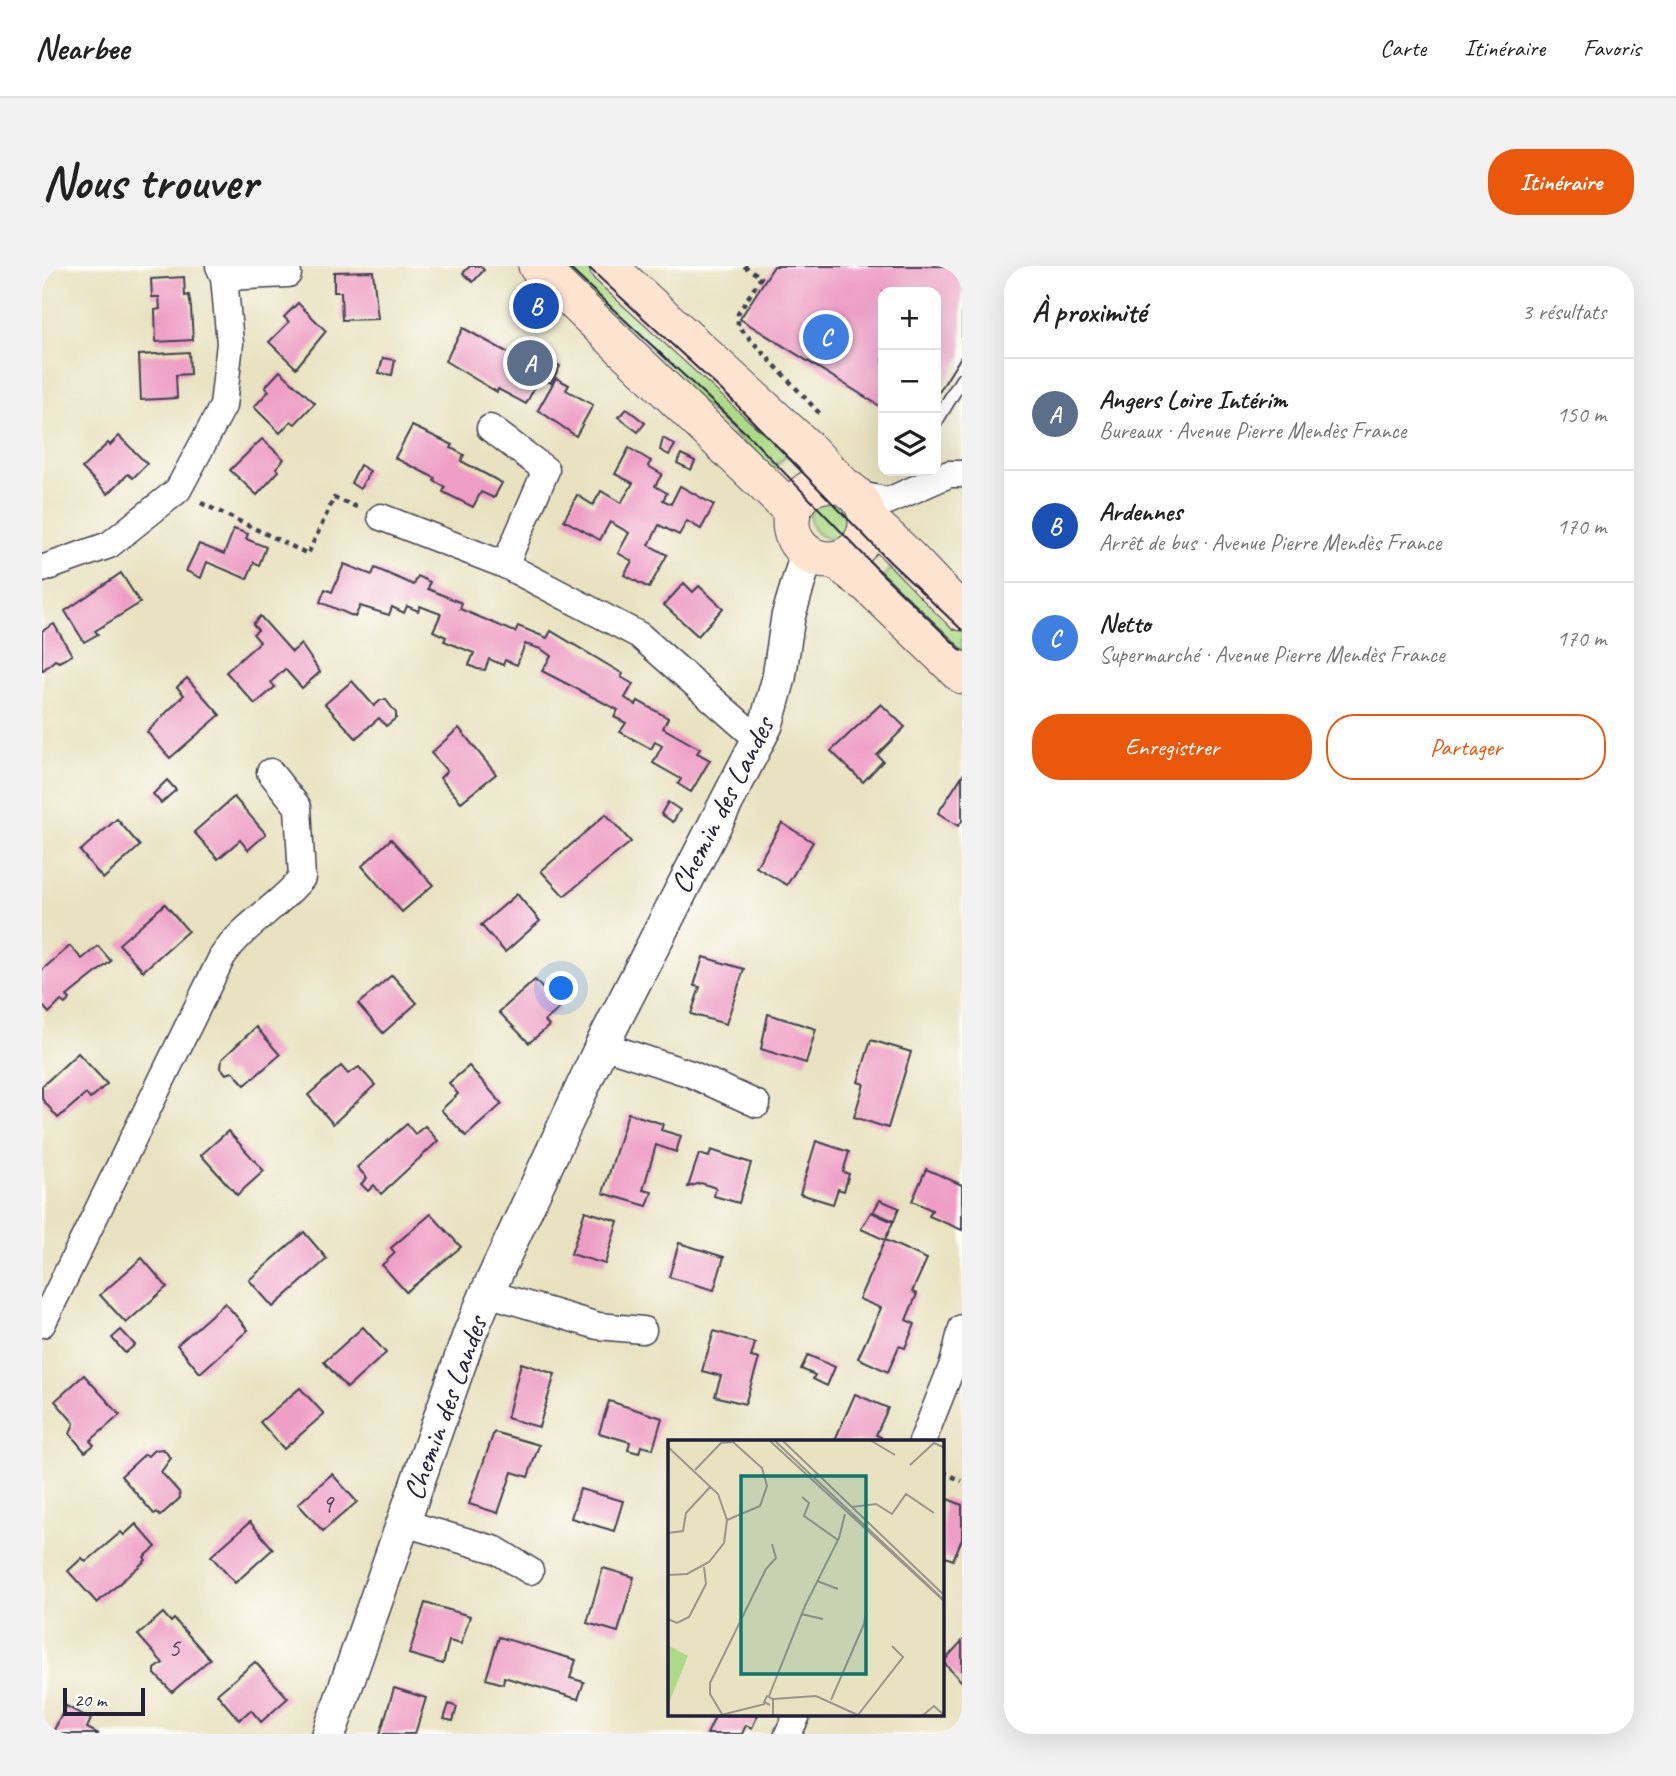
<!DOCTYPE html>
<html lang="fr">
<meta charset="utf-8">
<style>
body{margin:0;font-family:Caveat,sans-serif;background:#f2f2f2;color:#222}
.controls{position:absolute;right:21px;top:21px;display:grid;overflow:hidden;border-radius:14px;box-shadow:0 7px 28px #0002}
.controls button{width:63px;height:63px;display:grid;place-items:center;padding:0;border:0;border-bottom:2px solid #e0e0e0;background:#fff;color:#222;font:35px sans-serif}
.scale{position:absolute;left:21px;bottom:18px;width:82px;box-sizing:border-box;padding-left:7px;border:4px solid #22223b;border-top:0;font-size:19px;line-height:24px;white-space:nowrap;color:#22223b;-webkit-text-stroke:5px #fdfcf7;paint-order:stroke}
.you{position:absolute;left:520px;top:723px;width:24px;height:24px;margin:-18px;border:5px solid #fff;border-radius:50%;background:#1a73e8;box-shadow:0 0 0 10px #1a73e833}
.badge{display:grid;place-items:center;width:46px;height:46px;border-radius:50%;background:#ea580c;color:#fff;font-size:23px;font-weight:700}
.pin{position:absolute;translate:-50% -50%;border:4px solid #fff;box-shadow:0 2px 7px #0006}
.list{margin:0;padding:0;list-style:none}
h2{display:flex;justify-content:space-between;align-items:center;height:91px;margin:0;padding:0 28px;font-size:30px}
h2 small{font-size:23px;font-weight:400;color:#767676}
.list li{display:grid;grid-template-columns:46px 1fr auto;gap:21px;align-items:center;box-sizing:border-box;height:112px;padding:0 28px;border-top:2px solid #e0e0e0}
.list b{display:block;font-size:26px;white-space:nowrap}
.list p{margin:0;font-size:23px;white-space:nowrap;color:#767676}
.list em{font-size:23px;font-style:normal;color:#767676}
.actions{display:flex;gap:14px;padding:21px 28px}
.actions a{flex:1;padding:16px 0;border:2px solid #ea580c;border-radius:28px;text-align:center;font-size:24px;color:#ea580c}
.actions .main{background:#ea580c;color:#fff}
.icon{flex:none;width:38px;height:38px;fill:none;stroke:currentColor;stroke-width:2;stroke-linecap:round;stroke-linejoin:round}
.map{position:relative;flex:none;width:920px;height:1468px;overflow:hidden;border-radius:28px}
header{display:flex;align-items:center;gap:42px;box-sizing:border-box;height:98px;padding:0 35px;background:#fff;border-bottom:2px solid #e0e0e0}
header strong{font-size:33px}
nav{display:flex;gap:38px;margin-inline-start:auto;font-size:24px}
.intro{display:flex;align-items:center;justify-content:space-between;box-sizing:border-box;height:168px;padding:0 42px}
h1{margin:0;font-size:49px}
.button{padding:18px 32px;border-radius:28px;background:#ea580c;color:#fff;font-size:24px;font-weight:700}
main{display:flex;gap:42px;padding:0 42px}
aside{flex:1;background:#fff;border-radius:28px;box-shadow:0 7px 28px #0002}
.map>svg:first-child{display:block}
.green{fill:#adda87;stroke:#687e61;stroke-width:2}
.building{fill:#ee9dc5}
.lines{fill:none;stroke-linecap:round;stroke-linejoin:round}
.service-casing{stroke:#403f4f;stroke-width:15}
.minor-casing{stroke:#403f4f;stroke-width:29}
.tertiary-casing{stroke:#403f4f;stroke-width:36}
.secondary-casing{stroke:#403f4f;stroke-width:39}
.path{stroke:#403f4f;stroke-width:4.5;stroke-dasharray:5 5;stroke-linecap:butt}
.service{stroke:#fff;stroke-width:12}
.minor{stroke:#fff;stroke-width:26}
.tertiary{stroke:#fff;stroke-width:33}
.secondary{stroke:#fde4d1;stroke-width:37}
.tram{stroke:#22223b;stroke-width:2}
.labels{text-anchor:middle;stroke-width:5;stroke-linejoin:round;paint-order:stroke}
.number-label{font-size:26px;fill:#55415e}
.street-label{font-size:30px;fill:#22223b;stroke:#fdfcf7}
.inset-road{fill:none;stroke:#99958b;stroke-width:2}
.view{fill:#0f766e;fill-opacity:0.15;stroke:#0f766e;stroke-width:3.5}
.inset-edge{fill:none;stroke:#22223b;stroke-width:3.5}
</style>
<header>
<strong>Nearbee</strong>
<nav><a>Carte</a><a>Itinéraire</a><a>Favoris</a></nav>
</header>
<div class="intro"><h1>Nous trouver</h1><a class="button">Itinéraire</a></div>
<main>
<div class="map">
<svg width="920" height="1468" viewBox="0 0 920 1468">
<rect width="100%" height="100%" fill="#fdfcf7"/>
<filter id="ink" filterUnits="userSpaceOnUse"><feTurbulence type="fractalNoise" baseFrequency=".0143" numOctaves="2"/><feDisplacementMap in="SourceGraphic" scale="14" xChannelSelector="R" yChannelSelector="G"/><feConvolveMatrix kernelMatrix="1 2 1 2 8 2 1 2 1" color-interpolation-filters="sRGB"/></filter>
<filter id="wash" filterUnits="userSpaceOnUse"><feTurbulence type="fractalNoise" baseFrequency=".00686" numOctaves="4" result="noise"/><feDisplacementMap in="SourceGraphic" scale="28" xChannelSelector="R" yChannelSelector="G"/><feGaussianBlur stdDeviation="1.57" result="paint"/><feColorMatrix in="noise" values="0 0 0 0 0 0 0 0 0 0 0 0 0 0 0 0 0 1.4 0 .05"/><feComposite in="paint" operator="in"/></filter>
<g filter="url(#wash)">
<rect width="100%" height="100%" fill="#e8e2c0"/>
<g class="green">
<polygon points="514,0 556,0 750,184 730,204"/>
<circle cx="790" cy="251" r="22"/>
<polygon points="853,298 920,360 920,387 840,312"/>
</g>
<g id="blocks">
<g class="building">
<polygon points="428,0 438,0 442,4 431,16 421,7"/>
<polygon points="732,0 920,0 920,89 894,131 894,26 841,26 841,142 698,53"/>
<polygon points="331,5 336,53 300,54 299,26 292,26 292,6"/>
<polygon points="142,11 143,30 147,29 149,42 151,74 114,76 113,44 118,43 117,31 110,31 109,13"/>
<polygon points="256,37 284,65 254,102 227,76 247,56 242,51"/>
<polygon points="421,62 501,106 508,94 518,100 509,117 498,111 484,138 456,123 455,126 403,95"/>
<polygon points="147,86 148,108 134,109 135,132 99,134 97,89"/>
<polygon points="341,92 353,94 350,109 337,107"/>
<polygon points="238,105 273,137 253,158 249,155 238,167 212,141 227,125 223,121"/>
<polygon points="514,112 527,119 524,124 551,139 534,170 496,144"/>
<polygon points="585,143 603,157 596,166 576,151"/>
<polygon points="370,160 411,179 409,182 422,189 419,195 460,217 452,232 439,226 431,241 401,226 403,221 392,215 393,212 353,192"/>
<polygon points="77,170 105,198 91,212 86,208 66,228 40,202 66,177 68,179"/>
<polygon points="621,172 633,179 627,189 618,184"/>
<polygon points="220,173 242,193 234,202 237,205 215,229 188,204"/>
<polygon points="587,182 609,195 606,200 620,208 613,220 625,227 621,234 629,238 638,220 672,239 659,263 645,255 637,269 617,259 607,279 625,289 607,322 582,309 590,295 576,287 587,267 568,256 558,274 522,254 535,229 551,239 559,225 579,237 591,217 573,208"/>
<polygon points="639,188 653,195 649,204 635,197"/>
<polygon points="318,199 328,205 318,223 309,217"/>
<polygon points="192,263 206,268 204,273 224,281 217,299 212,296 205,313 165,296 159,312 144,305 157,278 182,288"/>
<polygon points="302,298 330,309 333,302 372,319 376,310 388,316 386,323 420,337 418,343 473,366 476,360 505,372 509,365 581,408 579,411 591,418 583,432 594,439 596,435 626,452 621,462 658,483 655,487 668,494 649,526 636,518 639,513 611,497 620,480 613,476 609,483 578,466 584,457 572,451 576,444 500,405 509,390 499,383 483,378 475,399 463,394 461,399 447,393 443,404 435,403 427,399 432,387 402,375 404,371 391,365 399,348 388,344 378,340 376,345 365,340 362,347 350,341 347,349 318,340 313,351 278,336 283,323 290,326"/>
<polygon points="79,307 98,337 53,365 56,368 42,376 23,345"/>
<polygon points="642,317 651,326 657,320 681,342 656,370 622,339"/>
<polygon points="218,350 250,386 259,378 278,406 260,422 243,403 229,416 233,421 213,438 184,406 218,376 211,368 216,364 211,358"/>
<polygon points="12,358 30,389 17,396 13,394 0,405 0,365"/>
<polygon points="145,412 178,449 128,492 105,466 142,429 135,421"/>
<polygon points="310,415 332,440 339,434 344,434 354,447 354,452 344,460 337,452 314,472 283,438"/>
<polygon points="839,438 863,461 835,489 841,495 821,516 789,485"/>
<polygon points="417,462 454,508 419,536 398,512 405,505 389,487"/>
<polygon points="920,510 920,555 916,560 896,547"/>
<polygon points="125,514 134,524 119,537 111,528"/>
<polygon points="192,531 224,568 206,584 198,574 176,593 152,566"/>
<polygon points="626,536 638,544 631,556 619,548"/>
<polygon points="564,548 589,576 522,630 499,605"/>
<polygon points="75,553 98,580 61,613 38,585"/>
<polygon points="740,557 771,576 745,619 714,601"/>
<polygon points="349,573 391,619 360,646 320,600"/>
<polygon points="475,628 498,655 463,686 439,659"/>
<polygon points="123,638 146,665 101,705 77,678"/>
<polygon points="28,680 40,693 56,680 69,695 25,730 28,733 23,738 19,735 7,747 0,739 0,704"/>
<polygon points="661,691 702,703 684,758 649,748 658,721 652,720"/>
<polygon points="350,709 375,737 341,767 316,738"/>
<polygon points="493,714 518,742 503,755 507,760 487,777 457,746"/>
<polygon points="726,748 774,763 764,797 719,783"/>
<polygon points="214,761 238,789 203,819 191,806 184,808 179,802 180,793"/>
<polygon points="829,774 869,786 846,862 812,851 822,818 816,816"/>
<polygon points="36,787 65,818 48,833 44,828 16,852 0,833 0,820"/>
<polygon points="299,800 306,808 317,801 333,819 291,858 266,829"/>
<polygon points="427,800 460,838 424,870 399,844 416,828 407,817"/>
<polygon points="586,847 621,858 619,864 639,870 634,886 614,879 601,924 610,926 605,940 561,927"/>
<polygon points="365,858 373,868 383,860 396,875 339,928 332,919 326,925 319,918 325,912 315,901"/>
<polygon points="186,865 222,905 195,929 159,889"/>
<polygon points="774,875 807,886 801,906 807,908 802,925 796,923 791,938 758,928"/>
<polygon points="669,884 709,897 697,937 672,930 674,922 659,917 646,921 657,888 667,891"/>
<polygon points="884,903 920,919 920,964 887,950 890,944 870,935"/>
<polygon points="838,934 857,942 852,955 831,946"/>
<polygon points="543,945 576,955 563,998 529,988"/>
<polygon points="829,946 851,956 843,974 819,963"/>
<polygon points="389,948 419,981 364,1026 340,999 353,987 349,982"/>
<polygon points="262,966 285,993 231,1041 207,1014"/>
<polygon points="843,974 885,993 870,1026 875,1028 864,1054 873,1058 863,1082 857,1080 846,1106 816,1092 839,1042 817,1033"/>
<polygon points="637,977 682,991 672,1024 627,1011"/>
<polygon points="100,992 125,1021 84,1057 58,1029"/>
<polygon points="183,1037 206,1064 158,1107 135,1079"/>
<polygon points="321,1061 344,1087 305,1122 282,1096"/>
<polygon points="79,1064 93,1079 83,1087 70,1072"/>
<polygon points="672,1065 713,1077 709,1091 717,1093 703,1138 673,1130 679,1110 660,1105"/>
<polygon points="766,1089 793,1101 785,1120 771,1113 773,1109 759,1103"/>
<polygon points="479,1097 513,1108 497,1161 465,1152"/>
<polygon points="42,1109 78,1149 48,1175 52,1179 43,1186 28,1168 32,1157 13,1135"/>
<polygon points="258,1122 282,1148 242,1183 218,1156"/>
<polygon points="813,1128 846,1142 834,1169 839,1171 837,1176 792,1176"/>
<polygon points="567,1135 620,1152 611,1183 599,1180 597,1187 586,1184 588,1176 557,1167"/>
<polygon points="452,1166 497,1179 486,1211 470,1206 456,1247 427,1238"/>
<polygon points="121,1183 129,1192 119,1206 137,1226 138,1232 118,1250 115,1246 112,1248 79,1210 103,1188 106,1190 112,1184"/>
<polygon points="290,1208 315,1236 281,1265 256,1238"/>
<polygon points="538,1223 581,1235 572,1265 529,1252"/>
<polygon points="901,1231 920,1239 920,1273 911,1294 901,1290"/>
<polygon points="208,1256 231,1283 193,1317 169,1290"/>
<polygon points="94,1258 114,1281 102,1291 104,1294 55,1337 26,1305 40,1292 44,1296 79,1266 82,1269"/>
<polygon points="561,1302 592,1311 576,1366 545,1357"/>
<polygon points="383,1337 428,1350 419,1378 407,1375 401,1398 367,1388"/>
<polygon points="121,1347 129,1356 132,1353 168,1393 130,1426 113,1408 113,1403 121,1397 96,1369"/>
<polygon points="457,1371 534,1394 528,1412 542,1416 536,1433 462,1411 461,1418 444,1413"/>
<polygon points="920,1375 920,1416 901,1396"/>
<polygon points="213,1396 246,1432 219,1456 209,1444 197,1454 175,1428"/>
<polygon points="352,1422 384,1432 373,1468 338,1468"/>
<polygon points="407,1438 415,1441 411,1455 402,1453"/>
<polygon points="24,1440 49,1453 45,1462 57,1468 10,1468"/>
<polygon points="674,1449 716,1449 710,1462 704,1459 700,1468 665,1468"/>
</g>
</g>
</g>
<g filter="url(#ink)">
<use href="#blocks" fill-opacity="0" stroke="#403f4f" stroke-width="2"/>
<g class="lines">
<defs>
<polyline id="service" points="894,156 920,113"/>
<g id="minor">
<polyline points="182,11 246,8"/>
<polyline points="448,162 504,204 463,299 597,369 717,474"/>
<polyline points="813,228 846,235 907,208 920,208"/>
<polyline points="339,251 463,299"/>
<polyline points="0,303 67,279 136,224 181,140 188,77 182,11 177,0"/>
<polyline points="560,779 649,808 715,838"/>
<polyline points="445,1027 556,1060 601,1064"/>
<path d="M0 1058 180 691C202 658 235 642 260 612L256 541 228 506"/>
<polyline points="880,1176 911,1098 920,1062"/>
<polyline points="362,1257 454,1284 488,1305"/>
<polyline points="746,1468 755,1449"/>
</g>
<polyline id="tertiary" points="287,1468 428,1067 445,1027 560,779 724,459 737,412 746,351 765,288"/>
<g id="secondary">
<polyline points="495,0 750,245"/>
<polyline points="566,0 763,180 802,220"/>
<circle cx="787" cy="256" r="38"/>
<path d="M825 253C860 281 887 315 920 346"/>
<polyline points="793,294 825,318 920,409"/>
</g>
</defs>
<use href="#service" class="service-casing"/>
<use href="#minor" class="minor-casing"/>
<use href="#tertiary" class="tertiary-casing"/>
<use href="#secondary" class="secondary-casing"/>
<g class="path">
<polyline points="702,0 719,11 696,48 696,60 780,150"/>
<polyline points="159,237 266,288 292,232 315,241"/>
<polyline points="901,1206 920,1215"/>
</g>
<use href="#service" class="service"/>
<use href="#minor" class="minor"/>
<use href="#tertiary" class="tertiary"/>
<use href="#secondary" class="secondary"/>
<g class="tram">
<polyline points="525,0 708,171 838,306 920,385"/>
<polyline points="545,0 690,134 848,296 920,364"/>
</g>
</g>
</g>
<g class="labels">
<g class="number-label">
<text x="285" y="1246">9</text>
<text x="132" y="1390">5</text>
</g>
<g class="street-label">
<text transform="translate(680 539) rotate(-63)" y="10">Chemin des Landes</text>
<text transform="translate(403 1142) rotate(-70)" y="10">Chemin des Landes</text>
</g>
</g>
<g transform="translate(626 1174)">
<rect width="276" height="276" fill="#e8e2c0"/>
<path d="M0 205 20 216 0 265Z" fill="#adda87"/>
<path class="inset-road" d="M101 0 277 162M106 0 277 161M114 0 277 156M202 0 227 15M0 7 50 54 59 80 56 103 41 122 19 134 0 135M242 25 266 3 277 8M27 30 53 3 65 2 94 28 99 46 92 66 59 80M134 57 141 63 136 76 170 100M184 67 208 64 224 74 238 54 266 73M0 93 15 91 18 73 43 46M149 141 170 149M133 174 155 179M0 179 9 183 21 177 38 144 36 127M101 256 137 166 171 98 177 74M105 259 148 256 192 276M163 260 196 184 198 171M102 265 96 262 99 256 105 259V276M54 274 42 254V243L98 129 108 118 104 104M190 275 235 217 224 206M49 276 97 264M254 276 266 266 277 276"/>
<path class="view" d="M73 36H198V234H73Z"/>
<rect width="276" height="276" class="inset-edge"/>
</g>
</svg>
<div class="controls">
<button>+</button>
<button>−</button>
<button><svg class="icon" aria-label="layers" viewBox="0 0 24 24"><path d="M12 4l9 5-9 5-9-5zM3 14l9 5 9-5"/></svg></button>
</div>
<div class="scale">20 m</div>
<div class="you"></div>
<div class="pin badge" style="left:488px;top:97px;background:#5c6f8a">A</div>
<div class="pin badge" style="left:494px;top:40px;background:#1a4fb4">B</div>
<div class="pin badge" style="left:784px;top:71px;background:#3f7fe0">C</div>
</div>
<aside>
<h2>À proximité<small>3 résultats</small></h2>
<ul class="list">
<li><span class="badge" style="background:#5c6f8a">A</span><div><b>Angers Loire Intérim</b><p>Bureaux · Avenue Pierre Mendès France</p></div><em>150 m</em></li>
<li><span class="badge" style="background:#1a4fb4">B</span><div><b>Ardennes</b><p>Arrêt de bus · Avenue Pierre Mendès France</p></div><em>170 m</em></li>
<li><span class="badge" style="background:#3f7fe0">C</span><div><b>Netto</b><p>Supermarché · Avenue Pierre Mendès France</p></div><em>170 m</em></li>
</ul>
<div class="actions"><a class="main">Enregistrer</a><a>Partager</a></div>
</aside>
</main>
